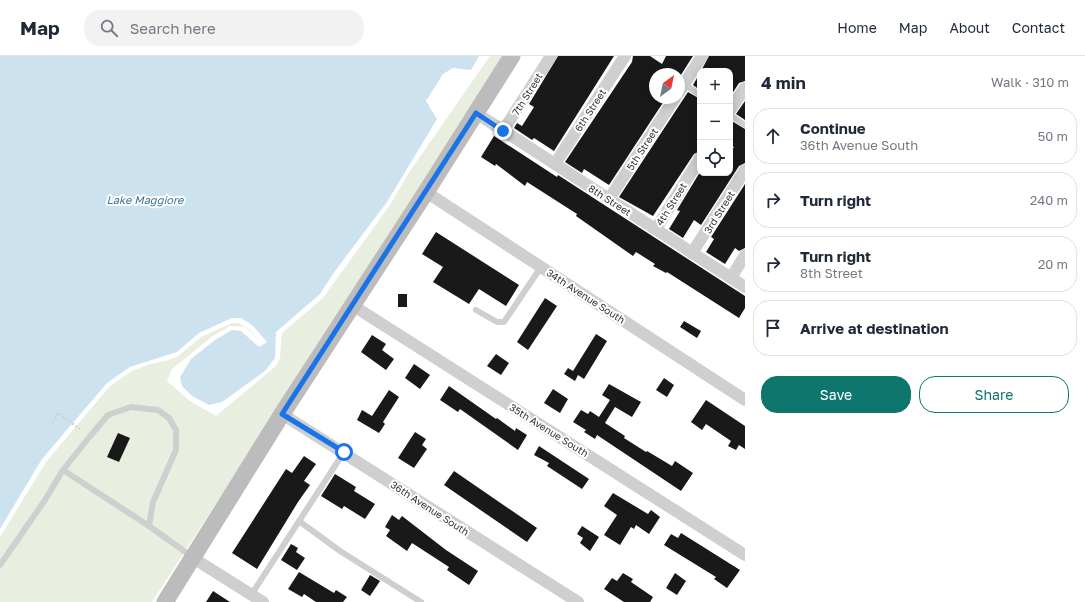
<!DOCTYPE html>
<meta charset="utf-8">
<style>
body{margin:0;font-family:"Golos Text",sans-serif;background:#f2f2f3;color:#1f2937}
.controls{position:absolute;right:12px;top:12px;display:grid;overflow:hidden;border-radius:8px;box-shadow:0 2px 10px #0003}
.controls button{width:36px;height:36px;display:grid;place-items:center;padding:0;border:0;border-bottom:1px solid #e0e1e3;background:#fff;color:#1f2937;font:20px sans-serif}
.compass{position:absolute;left:649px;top:12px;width:36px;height:36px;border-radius:50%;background:#fff;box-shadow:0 2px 10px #0003;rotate:33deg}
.stop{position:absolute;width:12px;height:12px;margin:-9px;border:3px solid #1a73e8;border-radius:50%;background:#fff}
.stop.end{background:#1a73e8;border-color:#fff;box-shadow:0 1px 4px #0008}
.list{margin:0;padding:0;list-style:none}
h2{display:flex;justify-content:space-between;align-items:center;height:52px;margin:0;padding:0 16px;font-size:17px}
h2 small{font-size:13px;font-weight:400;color:#747a83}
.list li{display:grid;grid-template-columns:26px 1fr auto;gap:12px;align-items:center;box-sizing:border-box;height:56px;margin:0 8px 8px;padding:0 8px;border:1px solid #e0e1e3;border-radius:16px}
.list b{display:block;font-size:15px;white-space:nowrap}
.list p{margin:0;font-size:13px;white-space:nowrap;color:#747a83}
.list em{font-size:13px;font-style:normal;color:#747a83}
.actions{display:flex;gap:8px;padding:12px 16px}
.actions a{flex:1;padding:9px 0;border:1px solid #0f766e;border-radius:16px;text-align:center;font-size:14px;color:#0f766e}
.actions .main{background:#0f766e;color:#fff}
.icon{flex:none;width:22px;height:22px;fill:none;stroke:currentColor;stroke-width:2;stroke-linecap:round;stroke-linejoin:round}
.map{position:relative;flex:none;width:745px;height:546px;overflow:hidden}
header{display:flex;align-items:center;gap:24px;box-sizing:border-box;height:56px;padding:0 20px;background:#fff;border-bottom:1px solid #e0e1e3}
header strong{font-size:19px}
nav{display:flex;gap:22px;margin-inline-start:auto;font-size:14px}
.search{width:280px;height:36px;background:#f2f2f3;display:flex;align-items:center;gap:10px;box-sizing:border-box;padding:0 14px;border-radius:16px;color:#747a83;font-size:15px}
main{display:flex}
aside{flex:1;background:#fff}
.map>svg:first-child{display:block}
.green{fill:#e8efe0}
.water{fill:#cde2ef}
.building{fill:#191919}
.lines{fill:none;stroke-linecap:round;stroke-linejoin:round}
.path{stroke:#cfcfcf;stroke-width:2;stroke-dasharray:2 2;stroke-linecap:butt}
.lane{stroke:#cfcfcf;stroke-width:6}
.street{stroke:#cfcfcf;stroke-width:12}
.secondary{stroke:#bcbcbc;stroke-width:17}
.route{stroke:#1a73e8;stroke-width:5}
.labels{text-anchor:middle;stroke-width:4;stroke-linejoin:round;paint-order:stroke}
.street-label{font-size:10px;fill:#323232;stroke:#fff}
.water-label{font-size:11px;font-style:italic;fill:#3c7599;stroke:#fff}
</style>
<header>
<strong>Map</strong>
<div class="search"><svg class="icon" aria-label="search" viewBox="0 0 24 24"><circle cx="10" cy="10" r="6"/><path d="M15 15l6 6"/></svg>Search here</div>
<nav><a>Home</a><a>Map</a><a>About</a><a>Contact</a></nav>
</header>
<main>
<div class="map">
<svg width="745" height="546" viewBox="0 0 745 546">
<rect width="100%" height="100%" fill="#fff"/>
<polygon class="green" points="490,0 506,0 152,546 0,546 0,481 46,406 110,330 132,315 147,309 169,304 178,300 201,281 232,267 239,267 249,273 260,285 245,271 230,270 213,280 172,313 167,325 190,345 216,360 276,310 280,302 282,277 323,242 390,149 410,115"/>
<polygon class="water" points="0,0 479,0 471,14 453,12 443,18 426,45 437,63 387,146 335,215 320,238 276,276 275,302 265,315 222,346 209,349 192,340 182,330 180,321 191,303 215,284 232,274 241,275 259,291 267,286 252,269 241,262 232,262 199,277 177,296 130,311 107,327 42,403 0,473"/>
<g class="building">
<polygon points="558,0 614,0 554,95 534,82 532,84 514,72 517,67 522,70 534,51 529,48"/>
<polygon points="633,0 650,0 662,8 666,0 693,0 679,22 679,18 655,18 655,42 666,42 609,129 584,113 582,117 565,106 632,6"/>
<polygon points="709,0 745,0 745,25 739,27 730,41 730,15 701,15"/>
<polygon points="700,17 700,34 693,29"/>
<polygon points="688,36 700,43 700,95 694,98 653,160 619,141"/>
<polygon points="745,45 745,64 736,58"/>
<polygon points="730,64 745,73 745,107 739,110 701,169 694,164 683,182 669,173 680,155 677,154 700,116 730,117 730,97 734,91 730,89"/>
<polygon points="494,80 557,121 558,119 745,240 745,252 739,262 667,216 666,217 653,210 655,208 636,196 633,200 576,160 577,158 527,126 525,130 496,108 495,110 481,101"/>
<polygon points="745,128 745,192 739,195 735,192 725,208 706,196 714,183 711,181"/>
<polygon points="436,176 519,229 506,250 479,233 469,248 433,226 443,211 422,198"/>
<rect x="398" y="238" width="9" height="13"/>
<polygon points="545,242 557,250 528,294 517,286"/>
<polygon points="684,265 701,275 697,282 680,271"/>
<polygon points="596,278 607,285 584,323 578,319 575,325 564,318 568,312 573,315"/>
<polygon points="372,279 386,288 382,294 394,303 386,314 361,296"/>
<polygon points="496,298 509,307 501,319 487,310"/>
<polygon points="414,308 430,319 420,333 405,322"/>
<polygon points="664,322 674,329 667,341 656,334"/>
<polygon points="609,328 641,346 632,361 615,351 605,367 625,380 624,382 646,396 647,395 672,410 675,405 693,417 681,435 597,379 595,383 584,376 586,374 573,366 581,354 588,358 590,355 599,361 610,344 602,339"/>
<polygon points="449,330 496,363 497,362 515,375 516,372 527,379 518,394 460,353 458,356 440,344"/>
<polygon points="553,333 568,343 560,357 544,347"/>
<polygon points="389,334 399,341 383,366 385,368 379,377 357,364 362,354 372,360"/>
<polygon points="706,344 745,370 745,393 739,389 736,394 728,390 731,385 706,368 702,374 691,366"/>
<polygon points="415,376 426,383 422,389 427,393 414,412 398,402"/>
<polygon points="118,377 130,382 119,406 107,401"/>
<polygon points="539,390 589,423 582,433 547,410 549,407 534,399"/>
<polygon points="304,400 316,408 304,425 310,429 298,446 257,513 232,497 286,413 292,417"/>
<polygon points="454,415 537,472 527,486 444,429"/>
<polygon points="335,418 356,431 354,435 375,448 365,463 344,450 342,453 321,440"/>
<polygon points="613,437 648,458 651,454 660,461 649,478 636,469 634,473 631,471 620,489 604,479 617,459 604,450"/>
<polygon points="392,459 399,464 402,460 446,494 478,515 469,529 447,514 449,511 412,487 407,495 386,480 390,474 385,471"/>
<polygon points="582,470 599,481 590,495 580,487 583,482 577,478"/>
<polygon points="681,477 740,514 727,532 714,523 716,521 664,489 671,478 678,482"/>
<polygon points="291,488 298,492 296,496 305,502 297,514 281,504"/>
<polygon points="299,516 334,537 336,534 347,541 343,546 316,546 304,538 302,541 288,533"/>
<polygon points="623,517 633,523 631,526 653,541 650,546 624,546 604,533 612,522 617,525"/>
<polygon points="675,517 686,525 677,539 666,532"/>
<polygon points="370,519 380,525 370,540 361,534"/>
<polygon points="213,535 230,546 206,546"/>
</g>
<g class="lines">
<polyline class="path" points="53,366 58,357 80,373"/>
<g class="lane">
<polyline points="684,28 700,39"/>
<polyline points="730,59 745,69"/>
<polyline points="476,254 497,266 504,266 541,211"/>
<polyline points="63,414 149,470 191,500"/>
<polyline points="299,465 340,495 421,546"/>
<polyline points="0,509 45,444 63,414 91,379 108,359 131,351 158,354 169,362 176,374 176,394 153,446 149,470"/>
<polyline points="251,539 344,396"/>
</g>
<g class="street">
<polyline points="679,36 702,0"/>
<polyline points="730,54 745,32"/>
<polyline points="476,57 745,231"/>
<polyline points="503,75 551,0"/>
<polyline points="555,108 625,0"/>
<polyline points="426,136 745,344"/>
<polyline points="609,143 675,42"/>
<polyline points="656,173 700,102"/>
<polyline points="692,197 745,114"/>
<polyline points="731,222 745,199"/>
<polyline points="352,249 745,499"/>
<polyline points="282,358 578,546"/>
<polyline points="193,502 263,546"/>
</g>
<polyline class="secondary" points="165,546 282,358 426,136 512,0"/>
</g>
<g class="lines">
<polyline class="route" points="344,396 282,358 476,57 503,75"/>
</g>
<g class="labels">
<g class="street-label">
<text transform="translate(527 38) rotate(-58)" y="4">7th Street</text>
<text transform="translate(590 54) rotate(-57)" y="4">6th Street</text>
<text transform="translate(642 93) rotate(-57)" y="4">5th Street</text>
<text transform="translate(610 144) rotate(33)" y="4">8th Street</text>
<text transform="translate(671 148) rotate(-58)" y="4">4th Street</text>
<text transform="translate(719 156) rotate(-58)" y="4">3rd Street</text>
<text transform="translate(586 240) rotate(33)" y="4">34th Avenue South</text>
<text transform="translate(549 374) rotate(32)" y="4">35th Avenue South</text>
<text transform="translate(430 452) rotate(33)" y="4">36th Avenue South</text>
</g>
<g class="water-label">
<text x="145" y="148">Lake Maggiore</text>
</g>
</g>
</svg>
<div class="controls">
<button>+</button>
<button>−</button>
<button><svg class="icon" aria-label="locate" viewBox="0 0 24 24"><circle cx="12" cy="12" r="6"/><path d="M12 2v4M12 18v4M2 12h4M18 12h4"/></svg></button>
</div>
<svg class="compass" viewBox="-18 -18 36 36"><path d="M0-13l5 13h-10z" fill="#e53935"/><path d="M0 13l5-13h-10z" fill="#747a83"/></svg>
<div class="stop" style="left:344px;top:396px"></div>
<div class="stop end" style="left:503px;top:75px"></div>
</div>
<aside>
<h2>4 min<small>Walk · 310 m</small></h2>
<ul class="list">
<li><svg class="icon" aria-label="ahead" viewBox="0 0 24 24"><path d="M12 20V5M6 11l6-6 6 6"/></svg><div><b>Continue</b><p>36th Avenue South</p></div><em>50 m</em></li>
<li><svg class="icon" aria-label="right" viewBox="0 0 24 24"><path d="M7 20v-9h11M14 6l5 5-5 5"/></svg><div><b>Turn right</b></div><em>240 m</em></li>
<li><svg class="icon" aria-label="right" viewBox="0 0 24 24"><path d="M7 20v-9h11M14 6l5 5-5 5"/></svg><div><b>Turn right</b><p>8th Street</p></div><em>20 m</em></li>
<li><svg class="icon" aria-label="arrive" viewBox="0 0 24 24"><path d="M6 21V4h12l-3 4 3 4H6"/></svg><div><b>Arrive at destination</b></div></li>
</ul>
<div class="actions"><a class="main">Save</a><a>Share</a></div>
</aside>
</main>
